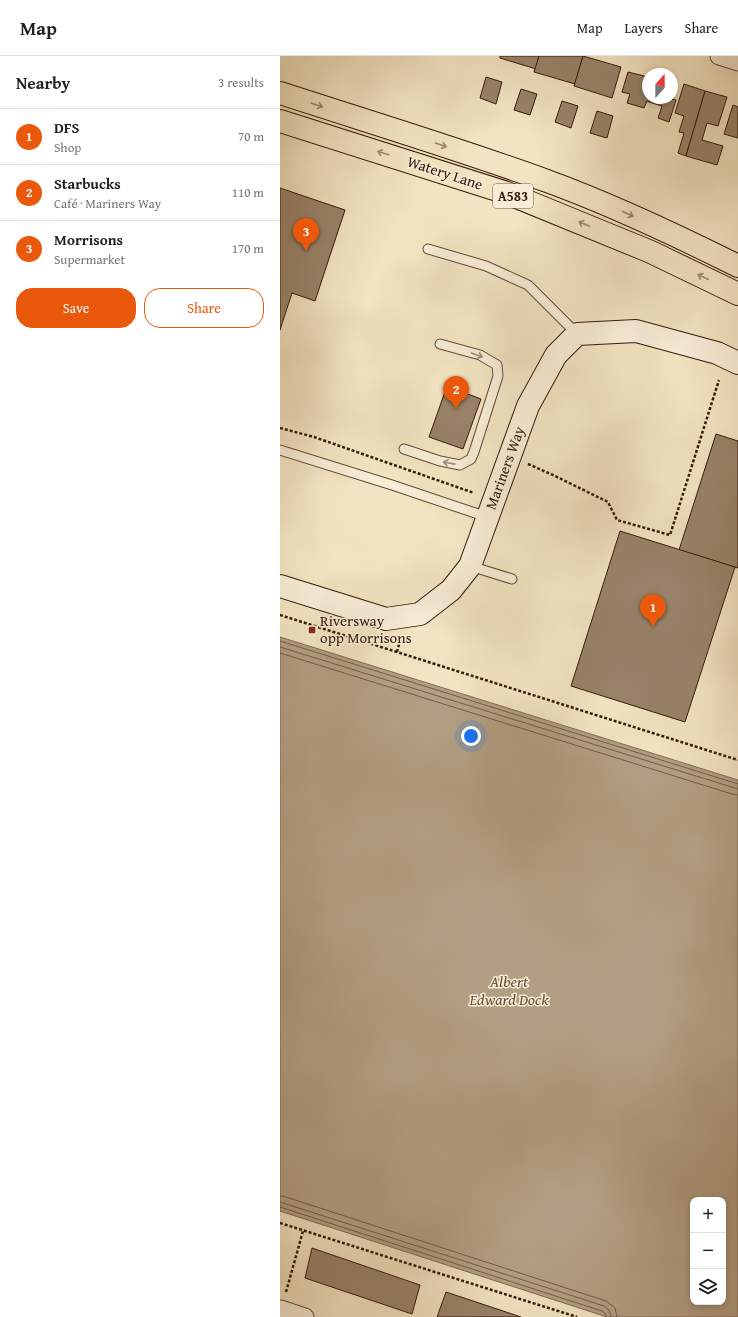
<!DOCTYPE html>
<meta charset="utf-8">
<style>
body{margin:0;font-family:"Gentium Book Plus",serif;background:#f6f6f6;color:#202124}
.controls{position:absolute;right:12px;bottom:12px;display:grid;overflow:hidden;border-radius:8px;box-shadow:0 2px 6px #0003}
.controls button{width:36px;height:36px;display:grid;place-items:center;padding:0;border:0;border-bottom:1px solid #e0e0e0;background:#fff;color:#202124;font:20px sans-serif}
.compass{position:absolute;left:362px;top:12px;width:36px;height:36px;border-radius:50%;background:#fff;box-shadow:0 2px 6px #0003;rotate:21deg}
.you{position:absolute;left:191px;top:680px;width:14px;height:14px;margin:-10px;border:3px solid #fff;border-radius:50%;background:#1a73e8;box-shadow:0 0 0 6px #1a73e833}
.badge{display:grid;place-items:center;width:26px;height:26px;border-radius:50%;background:#ea580c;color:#fff;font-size:13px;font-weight:700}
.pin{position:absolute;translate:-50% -33px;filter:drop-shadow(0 1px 2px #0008)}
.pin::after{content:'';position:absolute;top:21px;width:14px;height:12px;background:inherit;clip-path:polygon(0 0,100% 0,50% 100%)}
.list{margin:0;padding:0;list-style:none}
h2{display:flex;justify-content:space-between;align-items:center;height:52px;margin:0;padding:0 16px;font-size:17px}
h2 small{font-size:13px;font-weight:400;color:#757577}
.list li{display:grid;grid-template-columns:26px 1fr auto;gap:12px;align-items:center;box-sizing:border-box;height:56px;padding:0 16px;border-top:1px solid #e0e0e0}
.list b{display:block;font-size:15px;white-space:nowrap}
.list p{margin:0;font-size:13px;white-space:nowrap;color:#757577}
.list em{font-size:13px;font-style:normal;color:#757577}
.actions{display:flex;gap:8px;padding:12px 16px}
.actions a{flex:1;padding:9px 0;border:1px solid #ea580c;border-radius:16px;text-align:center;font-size:14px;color:#ea580c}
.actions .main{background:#ea580c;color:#fff}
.icon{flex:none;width:22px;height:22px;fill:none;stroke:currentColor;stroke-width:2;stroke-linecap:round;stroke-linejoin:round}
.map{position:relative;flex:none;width:458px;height:1261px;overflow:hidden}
header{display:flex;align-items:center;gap:24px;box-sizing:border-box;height:56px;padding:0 20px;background:#fff;border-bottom:1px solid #e0e0e0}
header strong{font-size:19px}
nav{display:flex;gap:22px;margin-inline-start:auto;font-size:14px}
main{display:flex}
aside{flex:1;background:#fff}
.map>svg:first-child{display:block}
.water{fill:#b29f83;stroke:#816952;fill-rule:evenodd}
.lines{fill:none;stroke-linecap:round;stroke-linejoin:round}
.shore{stroke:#745c46;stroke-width:1}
.building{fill:#988369;stroke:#371908}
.lane-casing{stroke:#664c36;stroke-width:11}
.street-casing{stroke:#664c36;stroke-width:19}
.secondary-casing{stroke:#371908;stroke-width:24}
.highway-casing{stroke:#371908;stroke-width:24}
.path{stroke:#371908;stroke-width:2.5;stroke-dasharray:3 2;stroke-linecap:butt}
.lane{stroke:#f7edd7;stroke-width:9}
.street{stroke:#f7edd7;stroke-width:17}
.secondary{stroke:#f7edd7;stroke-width:22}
.highway{stroke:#f2e4c2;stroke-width:22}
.oneway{stroke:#9e896e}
.oneway2{stroke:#a18e7a}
.poi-dot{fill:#8f2418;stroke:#f7edd7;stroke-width:1.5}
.labels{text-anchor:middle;stroke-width:3;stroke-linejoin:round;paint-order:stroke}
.shield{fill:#f7edd7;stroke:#715946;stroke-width:1}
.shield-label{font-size:14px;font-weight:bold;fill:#371908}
.street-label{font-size:15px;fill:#371908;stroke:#f7edd7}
.poi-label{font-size:15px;fill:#371908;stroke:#f7edd7;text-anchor:start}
.water-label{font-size:16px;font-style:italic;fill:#684f39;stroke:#f7edd7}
</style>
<header>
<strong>Map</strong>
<nav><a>Map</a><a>Layers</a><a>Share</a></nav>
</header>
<main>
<aside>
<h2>Nearby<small>3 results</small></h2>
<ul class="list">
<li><span class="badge">1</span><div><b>DFS</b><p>Shop</p></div><em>70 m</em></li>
<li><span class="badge">2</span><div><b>Starbucks</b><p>Café · Mariners Way</p></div><em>110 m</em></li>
<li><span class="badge">3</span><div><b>Morrisons</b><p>Supermarket</p></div><em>170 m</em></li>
</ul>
<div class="actions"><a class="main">Save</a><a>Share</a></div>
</aside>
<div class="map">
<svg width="458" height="1261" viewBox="0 0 458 1261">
<rect width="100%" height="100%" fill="#f2e4c2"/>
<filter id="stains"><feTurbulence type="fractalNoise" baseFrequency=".005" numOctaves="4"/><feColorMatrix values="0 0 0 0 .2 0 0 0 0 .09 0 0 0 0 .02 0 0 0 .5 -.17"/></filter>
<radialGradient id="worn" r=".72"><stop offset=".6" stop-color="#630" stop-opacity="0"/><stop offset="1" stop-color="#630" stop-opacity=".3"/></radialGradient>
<path class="water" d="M0 581 458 724V1261H327L0 1155ZM413 1144H443V1246H413Z"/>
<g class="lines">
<g class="shore">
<polyline points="0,585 458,728"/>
<polyline points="0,591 458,733"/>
<polyline points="0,597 452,738 458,739"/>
<polyline points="0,1140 6,1141 326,1245 335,1252 337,1261"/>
<polyline points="0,1146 324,1250 329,1254 331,1261"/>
<polyline points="0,1151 322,1255 325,1257 326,1261"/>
</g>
</g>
<g class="building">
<polygon points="220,0 259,0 256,13 220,2"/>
<polygon points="259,0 303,0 295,28 254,16"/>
<polygon points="303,0 341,11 332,42 294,30"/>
<polygon points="348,16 368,21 368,42 370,42 369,46 367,45 364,52 347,47 350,38 342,36"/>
<polygon points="206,21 222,26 216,48 200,42"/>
<polygon points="392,28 396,29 392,43 396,44 389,66 378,62 382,50 369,46 370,42 392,42"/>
<polygon points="404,28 425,35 406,100 398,97 404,77 399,76 404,60 395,57"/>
<polygon points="241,33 257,38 250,59 234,54"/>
<polygon points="425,35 447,41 438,70 427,67 422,84 443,90 437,109 406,100"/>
<polygon points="282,45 298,50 291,72 275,66"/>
<polygon points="453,49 458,51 458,82 444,78"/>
<polygon points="317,55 333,60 327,82 310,77"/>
<polygon points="0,132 65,154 35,245 12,237 0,274"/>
<polygon points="167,330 201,343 183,393 149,381"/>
<polygon points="436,378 458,385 458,512 399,494"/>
<polygon points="340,475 455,511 405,666 291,630"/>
<polygon points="32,1192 140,1229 132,1258 25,1222"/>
<polygon points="166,1236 241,1261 157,1261"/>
</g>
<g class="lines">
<defs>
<g id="lane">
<polyline points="148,193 206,210 248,229 297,278"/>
<polyline points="124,393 160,405 180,409 191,403 194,396 218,320 217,309 200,299 160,288"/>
<polyline points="0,394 112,429 207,461"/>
<polyline points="190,510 232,523"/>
</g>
<g id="street">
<polyline points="439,0 458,6"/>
<polyline points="0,1257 1,1253 25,1261"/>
</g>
<polyline id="secondary" points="0,530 106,563 140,558 171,534 190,510 248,350 276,299 297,278 356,275 437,297 458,307"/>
<g id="highway">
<path d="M0 37C89 66 179 93 267 125 333 149 396 179 458 210"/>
<polyline points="0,65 227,137 371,196 458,238"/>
</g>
</defs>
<use href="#lane" class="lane-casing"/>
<use href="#street" class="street-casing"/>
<use href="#secondary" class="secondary-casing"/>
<use href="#highway" class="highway-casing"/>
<g class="path">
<polyline points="0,372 34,381 194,437"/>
<polyline points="248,408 273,419 328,446 337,464 390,479 439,324"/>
<polyline points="0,559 458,704"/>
<polyline points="117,596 121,581"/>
<polyline points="0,1167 297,1261"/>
<polyline points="6,1236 23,1175"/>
</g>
<use href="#lane" class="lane"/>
<use href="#street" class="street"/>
<use href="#secondary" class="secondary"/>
<use href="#highway" class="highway"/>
</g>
<defs><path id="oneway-shaft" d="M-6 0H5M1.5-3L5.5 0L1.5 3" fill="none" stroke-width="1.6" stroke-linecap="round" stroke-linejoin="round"/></defs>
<g class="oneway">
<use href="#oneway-shaft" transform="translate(37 49) rotate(18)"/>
<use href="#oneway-shaft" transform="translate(161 89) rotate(19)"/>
<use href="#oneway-shaft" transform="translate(103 97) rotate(-163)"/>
<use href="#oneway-shaft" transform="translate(348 158) rotate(24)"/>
<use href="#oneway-shaft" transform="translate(304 168) rotate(-157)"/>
<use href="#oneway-shaft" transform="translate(423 221) rotate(-155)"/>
</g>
<g class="oneway2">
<use href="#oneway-shaft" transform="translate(197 299) rotate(20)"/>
<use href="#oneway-shaft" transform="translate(169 407) rotate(-169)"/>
</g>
<rect class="poi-dot" x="28" y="570" width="8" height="8" rx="2"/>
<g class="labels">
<rect class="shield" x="213" y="128" width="40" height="24" rx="3"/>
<g class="shield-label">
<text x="233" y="145">A583</text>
</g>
<g class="street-label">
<text transform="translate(165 117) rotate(18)" y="5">Watery Lane</text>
<text transform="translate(225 412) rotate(-70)" y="5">Mariners Way</text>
</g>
<g class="poi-label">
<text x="40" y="570">Riversway<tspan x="40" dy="17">opp Morrisons</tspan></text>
</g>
<g class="water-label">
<text x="229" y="931">Albert<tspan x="229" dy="18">Edward Dock</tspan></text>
</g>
</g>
<rect width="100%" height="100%" filter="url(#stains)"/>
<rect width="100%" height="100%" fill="url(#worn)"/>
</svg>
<div class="controls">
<button>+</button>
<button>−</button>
<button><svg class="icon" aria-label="layers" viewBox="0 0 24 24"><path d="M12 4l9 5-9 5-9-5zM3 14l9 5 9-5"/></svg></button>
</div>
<svg class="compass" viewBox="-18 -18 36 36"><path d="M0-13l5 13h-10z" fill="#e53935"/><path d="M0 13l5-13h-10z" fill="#757577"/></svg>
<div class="you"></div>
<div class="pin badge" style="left:373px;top:571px">1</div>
<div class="pin badge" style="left:176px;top:353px">2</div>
<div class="pin badge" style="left:26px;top:195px">3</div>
</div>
</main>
